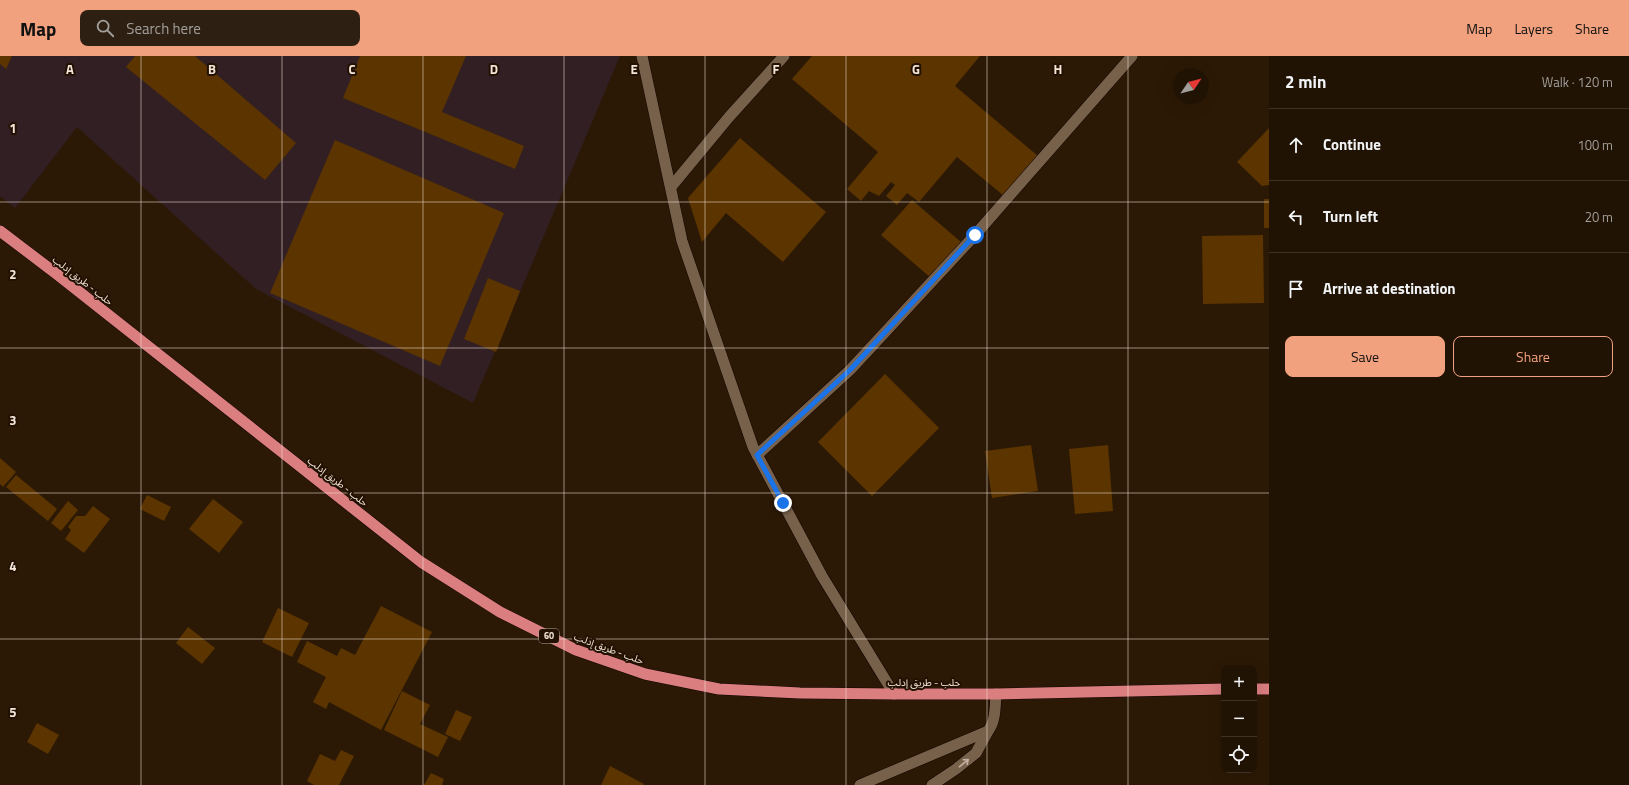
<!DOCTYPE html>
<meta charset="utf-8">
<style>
body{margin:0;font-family:"Titillium Web","Noto Sans Arabic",sans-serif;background:#2d2013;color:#f1f3f6}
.controls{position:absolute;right:12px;bottom:12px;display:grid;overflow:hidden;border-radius:8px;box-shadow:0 4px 16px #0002}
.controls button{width:36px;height:36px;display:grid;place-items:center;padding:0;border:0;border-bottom:1px solid #3e3226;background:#211304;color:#f1f3f6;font:20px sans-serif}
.compass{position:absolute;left:1173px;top:12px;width:36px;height:36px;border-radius:50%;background:#211304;box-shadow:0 4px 16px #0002;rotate:55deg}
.stop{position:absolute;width:12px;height:12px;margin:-9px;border:3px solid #1a73e8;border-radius:50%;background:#fff}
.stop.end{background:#1a73e8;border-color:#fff;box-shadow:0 1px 4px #0008}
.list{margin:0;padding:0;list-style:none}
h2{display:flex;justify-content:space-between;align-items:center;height:52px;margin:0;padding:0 16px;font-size:17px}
h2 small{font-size:13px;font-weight:400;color:#a29e9a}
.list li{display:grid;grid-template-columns:26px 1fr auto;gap:12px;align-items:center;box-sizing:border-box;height:72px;padding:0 16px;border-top:1px solid #3e3226}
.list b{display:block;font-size:15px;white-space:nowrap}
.list em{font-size:13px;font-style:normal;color:#a29e9a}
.actions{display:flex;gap:8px;padding:12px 16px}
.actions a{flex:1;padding:9px 0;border:1px solid #f1a17d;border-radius:8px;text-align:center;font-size:14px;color:#f1a17d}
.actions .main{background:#f1a17d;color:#111}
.icon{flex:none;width:22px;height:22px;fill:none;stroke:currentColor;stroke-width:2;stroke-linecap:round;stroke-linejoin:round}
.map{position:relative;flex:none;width:1269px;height:729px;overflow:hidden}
header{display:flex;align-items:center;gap:24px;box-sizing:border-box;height:56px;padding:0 20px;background:#f1a17d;color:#111}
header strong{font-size:19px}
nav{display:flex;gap:22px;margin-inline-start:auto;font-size:14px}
.search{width:280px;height:36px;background:#2d2013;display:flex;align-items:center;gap:10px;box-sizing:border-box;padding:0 14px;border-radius:8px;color:#a29e9a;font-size:15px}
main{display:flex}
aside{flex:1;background:#211304}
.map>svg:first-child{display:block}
.industrial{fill:#311f23}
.building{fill:#5b3400}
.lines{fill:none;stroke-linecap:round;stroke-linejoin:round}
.minor-casing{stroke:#130400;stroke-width:12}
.trunk-casing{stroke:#130400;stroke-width:12}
.minor{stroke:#78614b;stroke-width:11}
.trunk{stroke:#db7e80;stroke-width:11}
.oneway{stroke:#c2b0a0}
.route{stroke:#1a73e8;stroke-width:5}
.grid{fill:none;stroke:#f3e5d9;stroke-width:1;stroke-opacity:0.55}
.labels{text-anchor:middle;stroke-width:4;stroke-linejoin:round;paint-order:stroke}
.shield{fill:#221000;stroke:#b4a598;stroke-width:1}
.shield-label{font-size:9px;font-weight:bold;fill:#f3e5d9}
.street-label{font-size:10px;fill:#f3e5d9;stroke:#221000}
.grid-label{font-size:13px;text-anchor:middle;font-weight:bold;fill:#f3e5d9;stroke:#221000;stroke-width:4;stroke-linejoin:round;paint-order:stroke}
</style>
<header>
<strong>Map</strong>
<div class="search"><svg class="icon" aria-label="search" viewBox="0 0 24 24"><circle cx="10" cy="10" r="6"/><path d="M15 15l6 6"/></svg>Search here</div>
<nav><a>Map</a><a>Layers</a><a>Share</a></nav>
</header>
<main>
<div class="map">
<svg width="1269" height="729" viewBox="0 0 1269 729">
<rect width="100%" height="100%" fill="#2c1905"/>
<polygon class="industrial" points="0,0 620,0 473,347 256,233 77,71 15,152 0,140"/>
<g class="building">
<polygon points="0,0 12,0 6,13 0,8"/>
<polygon points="135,0 195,0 296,87 265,124 126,11"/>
<polygon points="360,0 466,0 442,56 524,90 515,113 343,42"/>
<polygon points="812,0 980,0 955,30 1038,100 1004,140 957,101 919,146 907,137 897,149 886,140 895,129 891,126 879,140 869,135 861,145 847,133 878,96 792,23"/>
<polygon points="1269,72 1269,129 1262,130 1237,106"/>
<polygon points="740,82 826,156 783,206 726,157 702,186 688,142"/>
<polygon points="335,84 504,157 440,310 270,237"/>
<rect x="1264" y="143" width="5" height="29"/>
<polygon points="912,144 961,186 931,222 881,179"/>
<polygon points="1263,179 1264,247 1203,248 1202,180"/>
<polygon points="488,222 520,235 496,296 464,283"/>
<polygon points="885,318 939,372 872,440 818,386"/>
<polygon points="1031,389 1038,435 992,442 985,395"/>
<polygon points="1108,389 1113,455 1075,458 1069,393"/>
<polygon points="0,402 16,416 3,431 0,428"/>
<polygon points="16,419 57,453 48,465 6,431"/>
<polygon points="147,439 171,451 164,465 140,453"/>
<polygon points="213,443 243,466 219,497 189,473"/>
<polygon points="68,445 78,454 61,475 51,467"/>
<polygon points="93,450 110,463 84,497 65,483 71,474 68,471 76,460 85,460"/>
<polygon points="381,550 432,576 381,674 329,646 326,653 313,646 326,621 297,606 307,585 337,600 341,592 355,599"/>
<polygon points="278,552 309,567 292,601 262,586"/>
<polygon points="188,571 215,592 202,608 176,587"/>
<polygon points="402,635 430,649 420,668 448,681 438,701 384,674"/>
<polygon points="456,654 472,661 460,685 445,678"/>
<polygon points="37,667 59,679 48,698 27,686"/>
<polygon points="341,694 354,700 339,729 314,729 307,725 320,698 335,705"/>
<polygon points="610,710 644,728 643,729 601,729"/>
<polygon points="431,717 444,723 442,729 424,729"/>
</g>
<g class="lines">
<defs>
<g id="minor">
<polyline points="642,0 682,185 753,391 822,520 894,638"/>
<polyline points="671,131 729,61 784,0"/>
<polyline points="757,399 850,314 975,179 1132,0"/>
<path d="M860 729 988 675C996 665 995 650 996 638"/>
<polyline points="932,729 956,713 976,697 988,675"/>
</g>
<g id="trunk">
<polyline points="0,175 58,219 421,506 500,556 576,594 645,618 719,633 800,637 894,638 996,638 1224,633"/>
<polyline points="1254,633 1269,633"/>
</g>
</defs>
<use href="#minor" class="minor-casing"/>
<use href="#trunk" class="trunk-casing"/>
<use href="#minor" class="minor"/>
<use href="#trunk" class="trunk"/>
</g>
<defs><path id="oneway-shaft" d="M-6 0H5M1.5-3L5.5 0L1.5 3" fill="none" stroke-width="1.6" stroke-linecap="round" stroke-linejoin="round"/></defs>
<use class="oneway" href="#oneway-shaft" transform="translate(964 707) rotate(-39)"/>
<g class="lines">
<polyline class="route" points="783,447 757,399 850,314 975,179"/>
</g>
<path class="grid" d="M141 0V729M282 0V729M423 0V729M564 0V729M705 0V729M846 0V729M987 0V729M1128 0V729M0 146H1269M0 292H1269M0 437H1269M0 583H1269"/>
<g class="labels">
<rect class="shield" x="539" y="573" width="20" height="14" rx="3"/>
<g class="shield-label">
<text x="549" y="583">60</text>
</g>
<g class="street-label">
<text transform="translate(83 224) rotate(38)" y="4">حلب - طريق إدلب</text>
<text transform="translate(338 425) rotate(38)" y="4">حلب - طريق إدلب</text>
<text transform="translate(609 592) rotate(20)" y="4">حلب - طريق إدلب</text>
<text x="924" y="630">حلب - طريق إدلب</text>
</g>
</g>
<g class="grid-label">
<text x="70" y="18">A</text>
<text x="212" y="18">B</text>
<text x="352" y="18">C</text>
<text x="494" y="18">D</text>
<text x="634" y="18">E</text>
<text x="776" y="18">F</text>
<text x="916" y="18">G</text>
<text x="1058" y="18">H</text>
<text x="13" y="77">1</text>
<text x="13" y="223">2</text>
<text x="13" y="369">3</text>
<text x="13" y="515">4</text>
<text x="13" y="661">5</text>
</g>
</svg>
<div class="controls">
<button>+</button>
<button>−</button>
<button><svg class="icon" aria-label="locate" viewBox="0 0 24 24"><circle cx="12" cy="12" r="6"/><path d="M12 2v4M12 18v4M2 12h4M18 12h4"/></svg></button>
</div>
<svg class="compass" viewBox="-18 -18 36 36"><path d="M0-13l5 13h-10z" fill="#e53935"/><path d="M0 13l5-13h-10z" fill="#a29e9a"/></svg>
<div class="stop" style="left:975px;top:179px"></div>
<div class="stop end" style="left:783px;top:447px"></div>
</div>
<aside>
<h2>2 min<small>Walk · 120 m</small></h2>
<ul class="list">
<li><svg class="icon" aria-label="ahead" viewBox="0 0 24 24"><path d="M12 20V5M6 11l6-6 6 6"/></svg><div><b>Continue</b></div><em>100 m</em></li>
<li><svg class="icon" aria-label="left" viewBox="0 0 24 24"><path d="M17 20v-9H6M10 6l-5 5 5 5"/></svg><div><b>Turn left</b></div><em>20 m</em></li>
<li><svg class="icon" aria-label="arrive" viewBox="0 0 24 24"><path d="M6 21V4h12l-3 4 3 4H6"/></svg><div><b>Arrive at destination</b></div></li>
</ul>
<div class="actions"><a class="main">Save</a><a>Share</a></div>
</aside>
</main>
